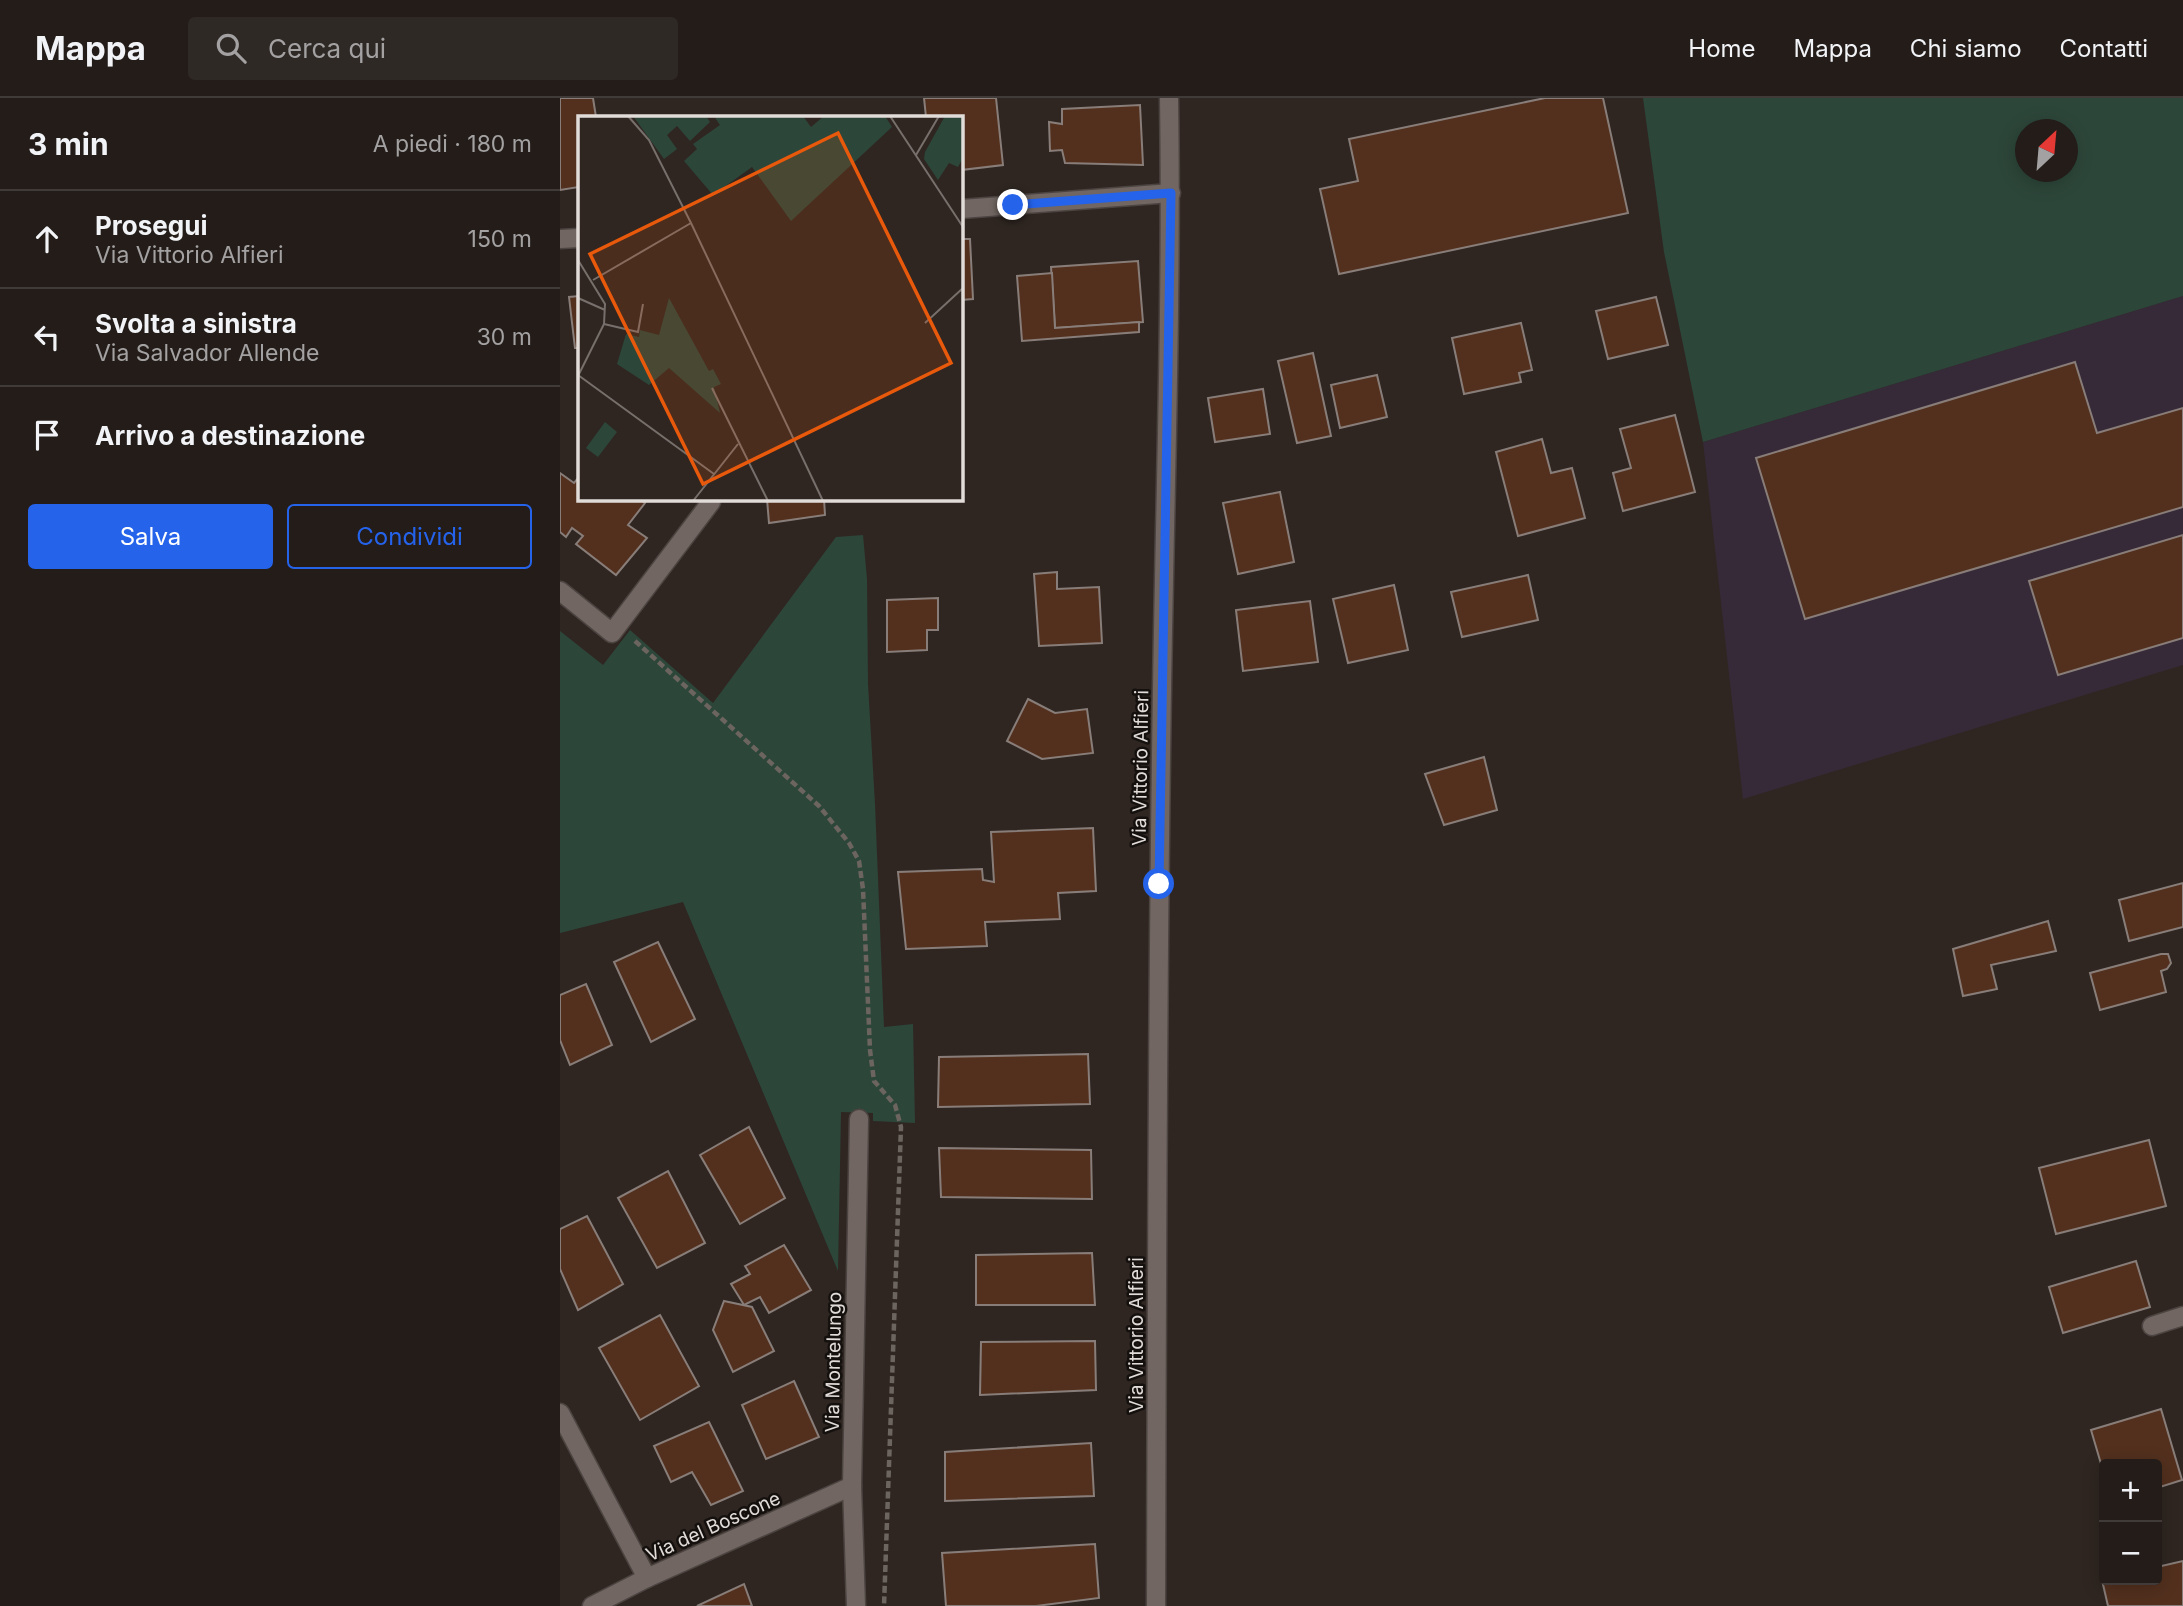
<!DOCTYPE html>
<html lang="it">
<meta charset="utf-8">
<style>
body{margin:0;font-family:Inter,sans-serif;background:#2f2926;color:#f1f3f6}
.controls{position:absolute;right:21px;bottom:21px;display:grid;overflow:hidden;border-radius:7px;box-shadow:0 4px 18px #0003}
.controls button{width:63px;height:63px;display:grid;place-items:center;padding:0;border:0;border-bottom:2px solid #403a38;background:#231c19;color:#f1f3f6;font:35px sans-serif}
.compass{position:absolute;left:1455px;top:21px;width:63px;height:63px;border-radius:50%;background:#231c19;box-shadow:0 4px 18px #0003;rotate:26deg}
.stop{position:absolute;width:21px;height:21px;margin:-16px;border:5px solid #2563eb;border-radius:50%;background:#fff}
.stop.end{background:#2563eb;border-color:#fff;box-shadow:0 2px 7px #0008}
.list{margin:0;padding:0;list-style:none}
h2{display:flex;justify-content:space-between;align-items:center;height:91px;margin:0;padding:0 28px;font-size:30px}
h2 small{font-size:23px;font-weight:400;color:#a3a1a2}
.list li{display:grid;grid-template-columns:46px 1fr auto;gap:21px;align-items:center;box-sizing:border-box;height:98px;padding:0 28px;border-top:2px solid #403a38}
.list b{display:block;font-size:26px;white-space:nowrap}
.list p{margin:0;font-size:23px;white-space:nowrap;color:#a3a1a2}
.list em{font-size:23px;font-style:normal;color:#a3a1a2}
.actions{display:flex;gap:14px;padding:21px 28px}
.actions a{flex:1;padding:16px 0;border:2px solid #2563eb;border-radius:7px;text-align:center;font-size:24px;color:#2563eb}
.actions .main{background:#2563eb;color:#fff}
.icon{flex:none;width:38px;height:38px;fill:none;stroke:currentColor;stroke-width:2;stroke-linecap:round;stroke-linejoin:round}
.map{position:relative;flex:none;width:1623px;height:1508px;overflow:hidden}
header{display:flex;align-items:center;gap:42px;box-sizing:border-box;height:98px;padding:0 35px;background:#231c19;border-bottom:2px solid #403a38}
header strong{font-size:33px}
nav{display:flex;gap:38px;margin-inline-start:auto;font-size:24px}
.search{width:490px;height:63px;background:#2f2926;display:flex;align-items:center;gap:18px;box-sizing:border-box;padding:0 24px;border-radius:7px;color:#a3a1a2;font-size:26px}
main{display:flex}
aside{flex:1;background:#231c19}
.map>svg:first-child{display:block}
.industrial{fill:#372a38}
.green{fill:#2d463a;fill-rule:evenodd}
.building{fill:#53301e;stroke:#887d78;stroke-width:2}
.lines{fill:none;stroke-linecap:round;stroke-linejoin:round}
.minor-casing{stroke:#4c4441;stroke-width:21}
.tertiary-casing{stroke:#4c4441;stroke-width:21}
.path{stroke:#6c645f;stroke-width:4.5;stroke-dasharray:7 3.5;stroke-linecap:butt}
.minor{stroke:#716661;stroke-width:18}
.tertiary{stroke:#716661;stroke-width:18}
.route{stroke:#2563eb;stroke-width:9}
.labels{text-anchor:middle;stroke-width:5;stroke-linejoin:round;paint-order:stroke}
.street-label{font-size:19px;fill:#e2dcd9;stroke:#14100e}
.inset-road{fill:none;stroke:#776f6b;stroke-width:2}
.view{fill:#e8590c;fill-opacity:0.15;stroke:#e8590c;stroke-width:3.5}
.inset-edge{fill:none;stroke:#e2dcd9;stroke-width:3.5}
</style>
<header>
<strong>Mappa</strong>
<div class="search"><svg class="icon" aria-label="search" viewBox="0 0 24 24"><circle cx="10" cy="10" r="6"/><path d="M15 15l6 6"/></svg>Cerca qui</div>
<nav><a>Home</a><a>Mappa</a><a>Chi siamo</a><a>Contatti</a></nav>
</header>
<main>
<aside>
<h2>3 min<small>A piedi · 180 m</small></h2>
<ul class="list">
<li><svg class="icon" aria-label="ahead" viewBox="0 0 24 24"><path d="M12 20V5M6 11l6-6 6 6"/></svg><div><b>Prosegui</b><p>Via Vittorio Alfieri</p></div><em>150 m</em></li>
<li><svg class="icon" aria-label="left" viewBox="0 0 24 24"><path d="M17 20v-9H6M10 6l-5 5 5 5"/></svg><div><b>Svolta a sinistra</b><p>Via Salvador Allende</p></div><em>30 m</em></li>
<li><svg class="icon" aria-label="arrive" viewBox="0 0 24 24"><path d="M6 21V4h12l-3 4 3 4H6"/></svg><div><b>Arrivo a destinazione</b></div></li>
</ul>
<div class="actions"><a class="main">Salva</a><a>Condividi</a></div>
</aside>
<div class="map">
<svg width="1623" height="1508" viewBox="0 0 1623 1508">
<rect width="100%" height="100%" fill="#2f2621"/>
<polygon class="industrial" points="1623,198 1623,567 1183,701 1143,344"/>
<g class="green">
<path d="M1083 0H1623V198L1143 344 1104 154ZM1465 32H1507V74H1465Z"/>
<polygon points="303,437 307,481 308,586 315,706 324,929 353,926 355,1025 313,1023 313,1015 281,1014 278,1173 123,804 0,835 0,533 43,567 70,532 153,605 276,439"/>
</g>
<g class="building">
<polygon points="0,0 33,0 36,19 19,19 19,89 0,92"/>
<polygon points="364,0 436,0 443,67 401,72 401,19 366,19"/>
<polygon points="985,0 1043,0 1068,115 779,176 760,91 798,83 789,41"/>
<polygon points="580,7 583,67 505,65 502,52 490,53 489,24 502,26 502,11"/>
<polygon points="401,141 410,141 413,201 401,202"/>
<polygon points="578,163 583,224 495,230 491,169"/>
<polygon points="492,175 495,230 579,224 579,234 462,243 457,178"/>
<polygon points="19,198 19,250 15,250 9,199"/>
<polygon points="1096,199 1108,247 1048,261 1036,213"/>
<polygon points="961,225 972,272 959,275 961,284 904,296 892,240"/>
<polygon points="753,255 771,338 737,345 718,263"/>
<polygon points="1515,264 1537,335 1623,310 1623,409 1245,521 1196,360"/>
<polygon points="817,277 827,319 780,330 771,287"/>
<polygon points="703,291 710,336 655,344 648,300"/>
<polygon points="1115,317 1135,394 1063,413 1053,375 1071,370 1060,331"/>
<polygon points="982,341 991,375 1012,370 1025,420 958,438 936,354"/>
<polygon points="0,375 14,385 19,379 19,401 79,401 85,405 68,427 87,440 56,477 16,446 23,438 12,430 6,439 0,434"/>
<polygon points="720,394 734,464 678,476 663,405"/>
<polygon points="207,401 264,401 265,417 209,425"/>
<polygon points="1623,437 1623,540 1498,577 1469,483"/>
<polygon points="497,474 497,491 539,489 542,545 479,548 474,476"/>
<polygon points="968,477 978,522 902,539 891,494"/>
<polygon points="834,487 848,552 788,565 773,501"/>
<polygon points="378,500 378,532 367,532 367,552 327,554 327,502"/>
<polygon points="750,503 758,564 683,573 676,512"/>
<polygon points="468,601 495,615 527,611 533,655 482,661 447,643"/>
<polygon points="924,659 937,712 884,727 865,676"/>
<polygon points="533,730 536,793 498,795 500,821 425,824 427,848 346,851 338,774 422,771 423,782 434,784 431,734"/>
<polygon points="1623,785 1623,829 1569,843 1559,802"/>
<polygon points="1488,823 1496,853 1431,867 1437,891 1403,898 1393,851"/>
<polygon points="98,844 135,921 91,944 54,864"/>
<polygon points="1601,856 1608,856 1611,865 1607,871 1601,873 1606,894 1540,912 1530,875"/>
<polygon points="26,886 52,947 10,967 0,942 0,897"/>
<polygon points="528,956 530,1006 378,1009 379,959"/>
<polygon points="189,1029 225,1100 180,1126 140,1057"/>
<polygon points="1589,1042 1606,1108 1496,1136 1479,1070"/>
<polygon points="379,1050 531,1052 532,1101 381,1099"/>
<polygon points="108,1073 145,1145 97,1170 58,1100"/>
<polygon points="27,1118 63,1186 18,1212 0,1171 0,1131"/>
<polygon points="224,1147 251,1192 209,1215 200,1199 184,1207 171,1186 190,1176 185,1168"/>
<polygon points="532,1155 535,1207 416,1207 416,1157"/>
<polygon points="1576,1163 1590,1209 1503,1235 1489,1189"/>
<polygon points="164,1203 192,1209 214,1253 173,1274 153,1232"/>
<polygon points="100,1217 139,1288 80,1322 39,1250"/>
<polygon points="535,1243 536,1292 420,1297 421,1244"/>
<polygon points="234,1283 259,1339 206,1361 182,1307"/>
<polygon points="1601,1311 1622,1382 1597,1390 1597,1366 1544,1366 1544,1376 1531,1332"/>
<polygon points="149,1324 183,1393 151,1407 132,1374 111,1384 94,1348"/>
<polygon points="531,1345 534,1398 385,1403 385,1354"/>
<polygon points="535,1446 539,1500 476,1508 386,1508 382,1455"/>
<polygon points="1623,1463 1623,1508 1548,1508 1542,1482 1597,1482 1597,1469"/>
<polygon points="184,1486 192,1508 137,1508"/>
</g>
<g class="lines">
<defs>
<g id="minor">
<polyline points="401,111 611,95"/>
<polyline points="0,141 19,140"/>
<polyline points="0,493 52,535 151,404"/>
<polyline points="1592,1228 1623,1218"/>
<polyline points="0,1315 87,1480"/>
<polyline points="32,1508 87,1480 292,1388"/>
<polyline points="296,1508 292,1388 299,1021"/>
</g>
<path id="tertiary" d="M596 1508C597 1202 597 897 602 591 605 394 612 197 609 0"/>
</defs>
<use href="#minor" class="minor-casing"/>
<use href="#tertiary" class="tertiary-casing"/>
<polyline class="path" points="75,543 259,708 289,745 299,763 303,791 310,952 314,983 335,1007 341,1029 324,1508"/>
<use href="#minor" class="minor"/>
<use href="#tertiary" class="tertiary"/>
</g>
<g class="lines">
<polyline class="route" points="453,107 611,95 599,786"/>
</g>
<g class="labels">
<g class="street-label">
<text transform="translate(580 670) rotate(-89)" y="7">Via Vittorio Alfieri</text>
<text transform="translate(576 1237) rotate(-90)" y="7">Via Vittorio Alfieri</text>
<text transform="translate(273 1264) rotate(-89)" y="7">Via Montelungo</text>
<text transform="translate(153 1428) rotate(-24)" y="7">Via del Boscone</text>
</g>
</g>
<g transform="translate(18 18)">
<rect width="385" height="385" fill="#2f2621"/>
<path d="M55 0H128L132 6 112 25 99 10 89 19 99 33 86 43ZM136 0H225L233 11 246 0H307L314 11 213 105 174 51 135 79 106 45 119 33 115 28 142 9ZM367 0H385V42L380 51 371 47 360 64 346 43 347 36ZM91 182 131 255 135 253 143 268 136 271 142 297 91 252 71 269 39 248 48 218 61 221 62 214 81 219ZM27 306 39 316 20 341 8 332Z" fill="#2d463a"/>
<path class="inset-road" d="M50 0 71 24 113 107 245 385M312 0 385 111M338 39 361 0M0 144 27 188 26 208 0 260M15 164 113 107M0 182 27 194M347 207 385 172M26 208 60 216 65 188M0 259 136 358M134 272 190 385M115 385 160 328"/>
<path class="view" d="M260 17 373 247 125 368 12 138Z"/>
<rect width="385" height="385" class="inset-edge"/>
</g>
</svg>
<div class="controls">
<button>+</button>
<button>−</button>
</div>
<svg class="compass" viewBox="-18 -18 36 36"><path d="M0-13l5 13h-10z" fill="#e53935"/><path d="M0 13l5-13h-10z" fill="#a3a1a2"/></svg>
<div class="stop" style="left:599px;top:786px"></div>
<div class="stop end" style="left:453px;top:107px"></div>
</div>
</main>
